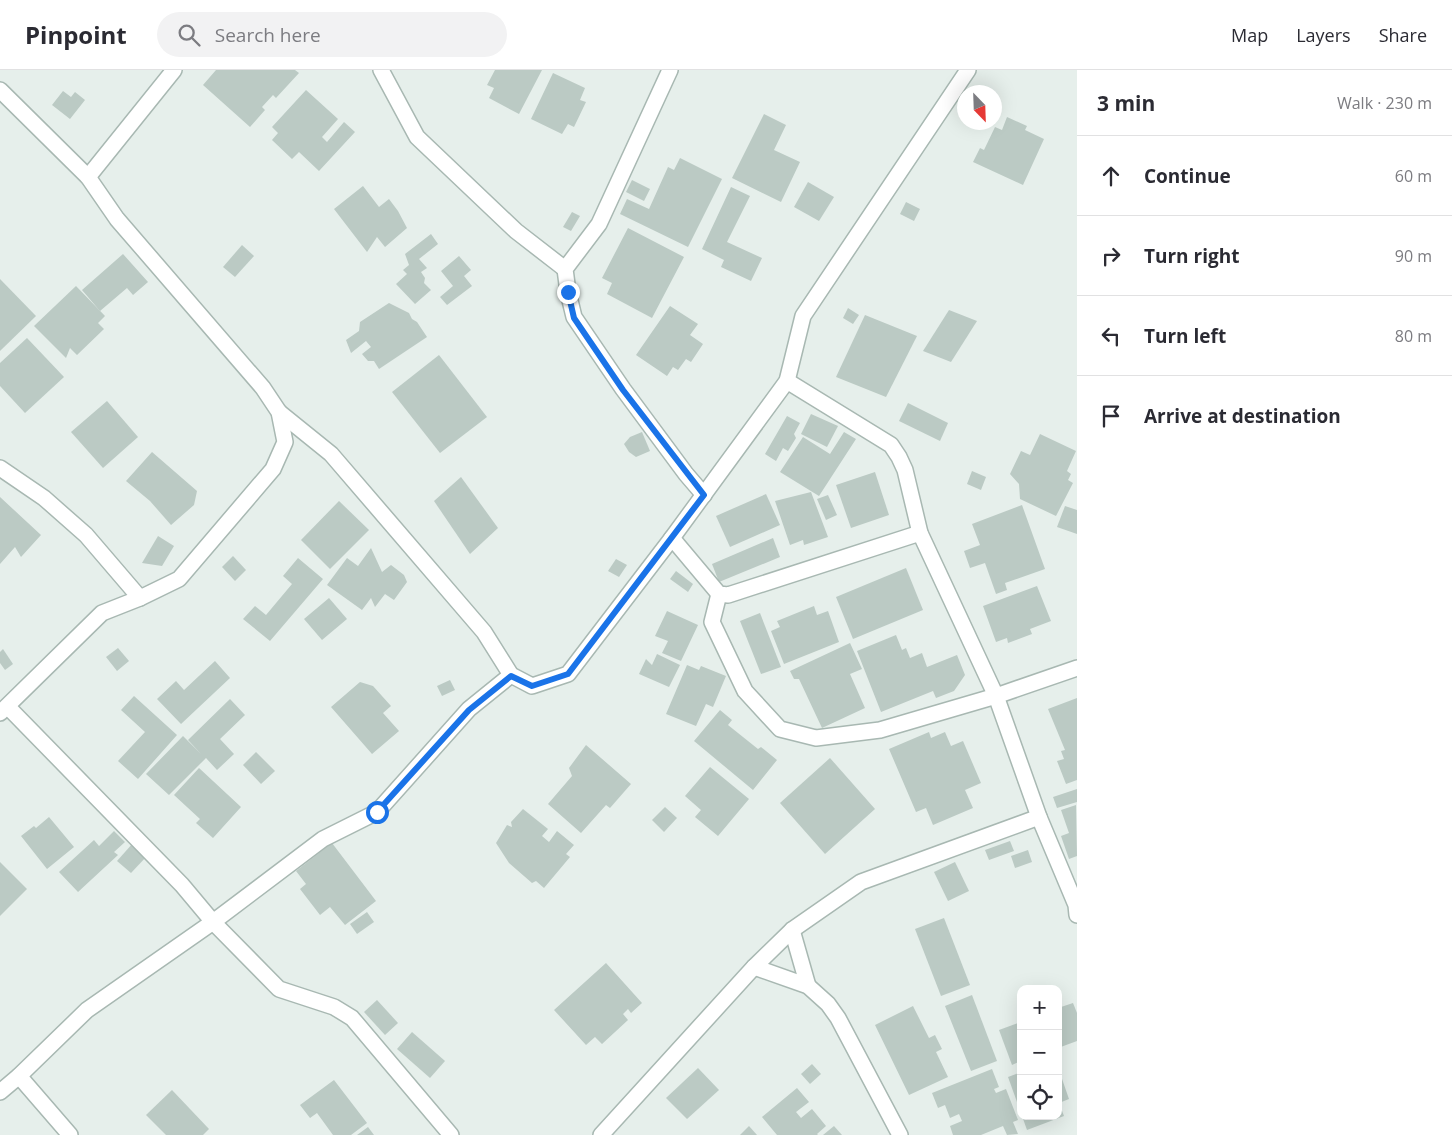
<!DOCTYPE html>
<meta charset="utf-8">
<style>
body{margin:0;font-family:"Open Sans",sans-serif;background:#f2f2f3;color:#2b2b33}
.controls{position:absolute;right:15px;bottom:15px;display:grid;overflow:hidden;border-radius:10px;box-shadow:0 5px 20px #0002}
.controls button{width:45px;height:45px;display:grid;place-items:center;padding:0;border:0;border-bottom:1px solid #e1e1e2;background:#fff;color:#2b2b33;font:25px sans-serif}
.compass{position:absolute;left:957px;top:15px;width:45px;height:45px;border-radius:50%;background:#fff;box-shadow:0 5px 20px #0002;rotate:157deg}
.stop{position:absolute;width:15px;height:15px;margin:-11px;border:4px solid #1a73e8;border-radius:50%;background:#fff}
.stop.end{background:#1a73e8;border-color:#fff;box-shadow:0 1px 5px #0008}
.list{margin:0;padding:0;list-style:none}
h2{display:flex;justify-content:space-between;align-items:center;height:65px;margin:0;padding:0 20px;font-size:21px}
h2 small{font-size:16px;font-weight:400;color:#7c7c81}
.list li{display:grid;grid-template-columns:32px 1fr auto;gap:15px;align-items:center;box-sizing:border-box;height:80px;padding:0 20px;border-top:1px solid #e1e1e2}
.list b{display:block;font-size:19px;white-space:nowrap}
.list em{font-size:16px;font-style:normal;color:#7c7c81}
.icon{flex:none;width:28px;height:28px;fill:none;stroke:currentColor;stroke-width:2;stroke-linecap:round;stroke-linejoin:round}
.map{position:relative;flex:none;width:1077px;height:1065px;overflow:hidden}
header{display:flex;align-items:center;gap:30px;box-sizing:border-box;height:70px;padding:0 25px;background:#fff;border-bottom:1px solid #e1e1e2}
header strong{font-size:24px}
nav{display:flex;gap:28px;margin-inline-start:auto;font-size:18px}
.search{width:350px;height:45px;background:#f2f2f3;display:flex;align-items:center;gap:12px;box-sizing:border-box;padding:0 18px;border-radius:28px;color:#7c7c81;font-size:19px}
main{display:flex}
aside{flex:1;background:#fff}
.map>svg:first-child{display:block}
.building{fill:#bbcac4}
.lines{fill:none;stroke-linecap:round;stroke-linejoin:round}
.minor-casing{stroke:#a8b8b2;stroke-width:18}
.minor{stroke:#fff;stroke-width:15}
.route{stroke:#1a73e8;stroke-width:6}
</style>
<header>
<strong>Pinpoint</strong>
<div class="search"><svg class="icon" aria-label="search" viewBox="0 0 24 24"><circle cx="10" cy="10" r="6"/><path d="M15 15l6 6"/></svg>Search here</div>
<nav><a>Map</a><a>Layers</a><a>Share</a></nav>
</header>
<main>
<div class="map">
<svg width="1077" height="1065" viewBox="0 0 1077 1065">
<rect width="100%" height="100%" fill="#e6efeb"/>
<g class="building">
<polygon points="216,0 295,0 299,3 276,28 273,25 262,37 265,40 250,57 203,15"/>
<polygon points="495,0 542,0 519,44 489,28 494,18 487,15"/>
<polygon points="553,3 585,18 580,30 586,32 574,57 568,54 562,64 531,49"/>
<polygon points="306,20 338,49 322,67 327,72 344,52 355,62 319,101 299,82 292,89 272,70 278,63 272,57"/>
<polygon points="63,21 71,27 75,22 85,30 70,49 52,35"/>
<polygon points="764,44 786,55 774,80 800,92 781,132 732,108"/>
<polygon points="1007,47 1027,56 1025,60 1044,69 1023,115 973,92 980,78 984,80 995,57 1002,60"/>
<polygon points="680,88 722,109 688,177 620,144 627,129 649,139 668,97 674,100"/>
<polygon points="632,110 650,119 644,131 626,122"/>
<polygon points="808,112 834,127 819,151 794,137"/>
<polygon points="363,116 379,137 389,129 398,141 407,158 385,177 377,167 367,182 334,139"/>
<polygon points="731,117 750,126 727,172 762,188 751,211 721,197 724,190 702,179"/>
<polygon points="906,132 920,139 914,151 900,144"/>
<polygon points="572,142 580,146 571,161 563,157"/>
<polygon points="628,158 684,187 652,248 607,224 612,213 602,208"/>
<polygon points="431,164 438,174 419,189 427,198 421,202 425,208 424,213 431,220 415,234 396,214 407,204 403,200 409,195 405,184"/>
<polygon points="242,175 254,186 235,207 223,197"/>
<polygon points="123,184 148,212 133,225 127,218 100,241 82,220"/>
<polygon points="459,186 471,200 464,206 472,216 447,235 440,227 453,216 441,201"/>
<polygon points="0,209 36,246 0,281"/>
<polygon points="76,216 105,246 98,253 104,259 77,285 70,278 66,288 34,256"/>
<polygon points="389,233 409,243 412,249 417,252 427,267 379,299 374,291 368,291 362,284 371,277 366,271 351,283 346,270 359,261 360,252"/>
<polygon points="670,236 698,254 690,265 703,274 691,292 686,289 678,300 673,297 667,306 636,285"/>
<polygon points="848,238 859,245 853,254 843,248"/>
<polygon points="949,240 977,251 951,292 923,281"/>
<polygon points="865,245 917,266 886,327 836,307"/>
<polygon points="27,268 64,307 25,343 0,316 0,293"/>
<polygon points="439,285 487,347 440,383 392,322"/>
<polygon points="107,331 138,367 103,398 71,362"/>
<polygon points="908,333 948,353 940,371 899,351"/>
<polygon points="811,344 838,356 827,377 801,364"/>
<polygon points="787,346 800,353 794,364 796,368 788,381 783,378 776,391 765,384"/>
<polygon points="642,362 650,381 636,387 629,382 624,374 630,367"/>
<polygon points="844,362 856,369 819,426 780,402 803,367 830,384"/>
<polygon points="1040,364 1076,381 1067,401 1071,404 1068,410 1073,413 1056,446 1020,429 1019,414 1010,404 1021,381 1030,385"/>
<polygon points="152,382 197,421 194,435 171,455 150,431 126,411"/>
<polygon points="972,401 986,407 981,420 967,414"/>
<polygon points="875,402 889,445 851,458 836,415"/>
<polygon points="461,407 498,458 470,484 434,431"/>
<polygon points="811,422 828,467 804,475 803,470 790,475 775,431"/>
<polygon points="766,424 780,455 730,477 716,446"/>
<polygon points="828,425 837,445 826,450 817,429"/>
<polygon points="0,427 41,465 21,487 15,477 0,494"/>
<polygon points="339,431 369,460 330,499 301,470"/>
<polygon points="1022,435 1045,499 1005,513 1007,520 996,524 985,493 970,498 964,481 980,475 972,454"/>
<polygon points="1065,436 1077,440 1077,464 1057,457"/>
<polygon points="158,466 174,476 162,496 142,493"/>
<polygon points="773,468 780,487 719,512 712,494"/>
<polygon points="371,478 382,502 391,495 404,505 407,512 394,530 385,524 375,537 371,528 362,540 327,515 347,488 358,496"/>
<polygon points="233,486 246,500 235,511 222,497"/>
<polygon points="298,488 323,509 270,571 243,549 255,536 266,545 292,514 283,506"/>
<polygon points="616,489 627,495 619,507 608,501"/>
<polygon points="906,498 923,540 853,569 836,527"/>
<polygon points="676,501 693,514 688,522 670,509"/>
<polygon points="1037,516 1051,551 1030,559 1032,564 1008,573 1007,568 996,572 983,536"/>
<polygon points="329,528 347,549 322,570 304,549"/>
<polygon points="814,536 817,545 828,541 839,572 784,594 771,561 780,557 777,551"/>
<polygon points="667,541 698,555 681,591 662,583 668,571 655,566"/>
<polygon points="760,543 781,597 761,604 740,551"/>
<polygon points="896,565 902,580 906,578 910,588 922,583 927,597 957,585 965,605 954,621 936,628 933,621 881,642 857,581"/>
<polygon points="850,573 862,599 850,604 865,638 822,658 799,609 794,609 790,601"/>
<polygon points="118,578 129,591 117,601 106,587"/>
<polygon points="3,579 13,594 5,600 0,593 0,582"/>
<polygon points="657,584 680,595 669,617 639,604 646,589 652,595"/>
<polygon points="215,591 230,608 181,654 157,629 176,611 184,620"/>
<polygon points="687,595 699,600 701,596 726,606 713,637 706,634 696,656 666,644"/>
<polygon points="450,610 455,620 442,626 437,616"/>
<polygon points="360,612 373,616 391,636 383,643 399,661 372,684 331,637"/>
<polygon points="134,626 177,665 138,709 118,691 145,662 121,640"/>
<polygon points="1077,628 1077,710 1066,714 1057,691 1064,689 1061,681 1065,680 1048,639"/>
<polygon points="230,629 245,645 220,669 234,684 217,700 206,688 169,725 146,704 183,666 201,684 188,670"/>
<polygon points="720,640 732,650 728,655 758,679 761,677 777,690 753,720 694,671"/>
<polygon points="929,662 931,668 945,662 951,676 963,671 981,713 965,720 973,738 933,755 926,738 916,742 889,679"/>
<polygon points="586,675 631,714 610,738 606,735 581,763 548,734 572,706 569,698"/>
<polygon points="256,682 275,701 261,714 243,695"/>
<polygon points="830,688 875,739 825,784 780,733"/>
<polygon points="710,697 749,729 718,766 695,747 701,740 685,726"/>
<polygon points="199,698 241,737 213,768 196,753 200,749 174,725"/>
<polygon points="1077,719 1077,732 1057,738 1053,727"/>
<polygon points="1076,735 1077,786 1069,789 1061,766 1069,763 1061,740"/>
<polygon points="665,737 677,748 664,762 652,750"/>
<polygon points="523,739 548,759 542,766 549,772 557,761 574,775 566,784 570,787 544,818 536,811 532,813 509,793 496,773 507,755 512,757 511,752"/>
<polygon points="49,747 74,777 47,799 21,766 34,756 36,758"/>
<polygon points="114,761 125,772 114,782 118,785 78,822 59,802 94,770 99,776"/>
<polygon points="1010,771 1014,781 989,790 985,780"/>
<polygon points="133,773 147,786 131,803 117,791"/>
<polygon points="332,773 376,831 345,855 330,837 320,845 300,819 306,814 296,801"/>
<polygon points="1028,780 1032,792 1015,798 1011,786"/>
<polygon points="0,792 27,819 0,846"/>
<polygon points="955,792 969,821 948,831 934,802"/>
<polygon points="367,842 374,852 357,864 350,854"/>
<polygon points="944,848 970,915 941,926 915,859"/>
<polygon points="606,893 642,933 631,943 628,939 623,944 628,950 602,974 595,967 586,975 554,940"/>
<polygon points="972,925 997,991 971,1001 945,936"/>
<polygon points="377,930 398,953 385,965 364,942"/>
<polygon points="1073,933 1077,943 1077,971 1058,978 1058,938"/>
<polygon points="913,936 929,968 935,965 942,979 936,982 948,1007 909,1025 875,955"/>
<polygon points="1021,952 1021,991 1012,995 999,960"/>
<polygon points="412,962 445,991 430,1008 397,979"/>
<polygon points="812,994 821,1004 810,1014 801,1004"/>
<polygon points="698,998 719,1020 687,1049 666,1028"/>
<polygon points="992,999 999,1017 994,1019 996,1023 1006,1019 1018,1050 1013,1052 1018,1064 1007,1065 1003,1056 981,1065 953,1065 950,1056 962,1051 959,1044 950,1048 945,1035 938,1038 932,1023"/>
<polygon points="1021,1002 1021,1043 1008,1007"/>
<polygon points="1061,1006 1069,1029 1059,1033 1064,1046 1027,1060 1022,1046 1058,1046 1058,1007"/>
<polygon points="334,1010 367,1053 351,1065 333,1065 317,1043 310,1048 300,1035"/>
<polygon points="797,1018 809,1032 796,1042 801,1048 812,1039 826,1056 817,1064 818,1065 777,1065 762,1047"/>
<polygon points="172,1020 209,1059 203,1065 166,1065 146,1045"/>
<polygon points="749,1056 757,1065 740,1065"/>
<polygon points="834,1056 842,1065 823,1065"/>
<polygon points="368,1057 374,1065 357,1065"/>
</g>
<g class="lines">
<defs>
<g id="minor">
<polyline points="381,0 417,67 516,161 565,199"/>
<polyline points="670,0 599,154 565,199 568,222 574,247 623,319 686,404 704,425"/>
<polyline points="0,20 88,107 117,149 263,318 279,342 285,372 273,399 179,509 140,528 102,543 0,643"/>
<polyline points="88,107 174,0"/>
<polyline points="787,311 891,375 899,387 905,400 920,463 996,626 1039,747 1076,835 1077,845"/>
<polyline points="279,342 331,384 484,562 511,605 532,616 568,604 672,468 787,311 803,246 968,0"/>
<polyline points="0,398 44,428 86,465 140,528"/>
<polyline points="672,468 719,524 728,525 920,463"/>
<polyline points="719,524 712,552 745,621 780,659 816,668 880,660 996,626 1077,598"/>
<polyline points="8,637 182,815 213,852 279,919 334,937 352,948 451,1065"/>
<polyline points="792,860 808,916"/>
<polyline points="754,897 808,916 828,934 838,948 900,1065"/>
<polyline points="19,1006 70,1065"/>
<polyline points="0,1022 19,1006 87,940 213,852 323,769 377,742 469,639 511,605"/>
<polyline points="601,1065 754,897 792,860 861,812 1039,747"/>
</g>
</defs>
<use href="#minor" class="minor-casing"/>
<use href="#minor" class="minor"/>
</g>
<g class="lines">
<polyline class="route" points="377,742 469,640 511,606 532,616 568,604 704,425 623,320 574,248 568,222"/>
</g>
</svg>
<div class="controls">
<button>+</button>
<button>−</button>
<button><svg class="icon" aria-label="locate" viewBox="0 0 24 24"><circle cx="12" cy="12" r="6"/><path d="M12 2v4M12 18v4M2 12h4M18 12h4"/></svg></button>
</div>
<svg class="compass" viewBox="-18 -18 36 36"><path d="M0-13l5 13h-10z" fill="#e53935"/><path d="M0 13l5-13h-10z" fill="#7c7c81"/></svg>
<div class="stop" style="left:377px;top:742px"></div>
<div class="stop end" style="left:568px;top:222px"></div>
</div>
<aside>
<h2>3 min<small>Walk · 230 m</small></h2>
<ul class="list">
<li><svg class="icon" aria-label="ahead" viewBox="0 0 24 24"><path d="M12 20V5M6 11l6-6 6 6"/></svg><div><b>Continue</b></div><em>60 m</em></li>
<li><svg class="icon" aria-label="right" viewBox="0 0 24 24"><path d="M7 20v-9h11M14 6l5 5-5 5"/></svg><div><b>Turn right</b></div><em>90 m</em></li>
<li><svg class="icon" aria-label="left" viewBox="0 0 24 24"><path d="M17 20v-9H6M10 6l-5 5 5 5"/></svg><div><b>Turn left</b></div><em>80 m</em></li>
<li><svg class="icon" aria-label="arrive" viewBox="0 0 24 24"><path d="M6 21V4h12l-3 4 3 4H6"/></svg><div><b>Arrive at destination</b></div></li>
</ul>
</aside>
</main>
